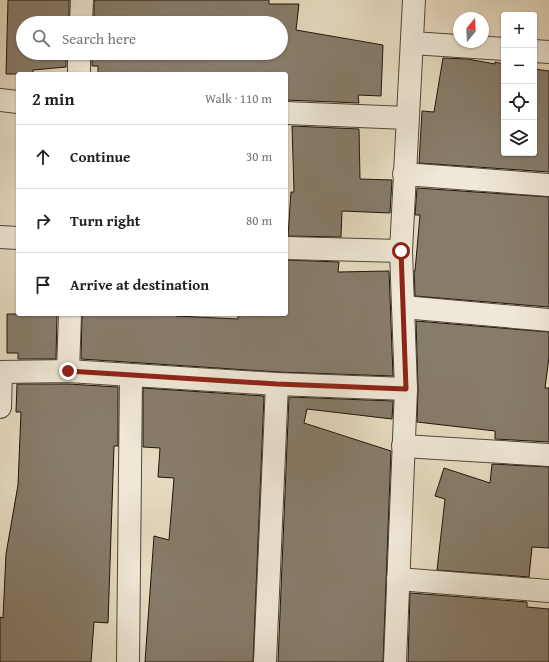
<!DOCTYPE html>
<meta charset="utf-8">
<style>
body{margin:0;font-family:"Gentium Book Plus",serif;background:#f2f2f2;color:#222}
.controls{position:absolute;right:12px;top:12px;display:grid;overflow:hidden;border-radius:4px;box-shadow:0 1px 3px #0004}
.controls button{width:36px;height:36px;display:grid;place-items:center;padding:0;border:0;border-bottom:1px solid #e0e0e0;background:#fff;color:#222;font:20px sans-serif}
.compass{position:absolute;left:453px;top:12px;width:36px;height:36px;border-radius:50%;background:#fff;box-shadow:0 1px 3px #0004;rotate:18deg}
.stop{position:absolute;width:12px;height:12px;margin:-9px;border:3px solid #8f2418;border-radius:50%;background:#fff}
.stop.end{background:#8f2418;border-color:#fff;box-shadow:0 1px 4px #0008}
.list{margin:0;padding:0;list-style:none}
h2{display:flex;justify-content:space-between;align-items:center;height:52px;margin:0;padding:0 16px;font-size:17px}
h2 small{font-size:13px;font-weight:400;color:#767676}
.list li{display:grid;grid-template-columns:26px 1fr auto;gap:12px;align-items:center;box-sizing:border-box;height:64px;padding:0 16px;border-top:1px solid #e0e0e0}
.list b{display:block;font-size:15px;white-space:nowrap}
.list em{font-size:13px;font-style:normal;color:#767676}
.icon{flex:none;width:22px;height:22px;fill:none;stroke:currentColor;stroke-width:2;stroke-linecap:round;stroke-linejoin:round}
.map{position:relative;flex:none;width:549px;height:662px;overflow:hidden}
.search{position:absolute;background:#fff;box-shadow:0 1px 3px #0004;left:16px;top:16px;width:272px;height:44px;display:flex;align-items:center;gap:10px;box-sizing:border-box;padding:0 14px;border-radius:22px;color:#767676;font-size:15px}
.panel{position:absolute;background:#fff;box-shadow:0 1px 3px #0004;left:16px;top:72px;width:272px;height:244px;border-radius:4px}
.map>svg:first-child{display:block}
.building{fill:#877c6a;stroke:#1f140b}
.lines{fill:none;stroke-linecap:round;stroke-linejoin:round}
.minor-casing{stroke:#514639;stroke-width:24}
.minor{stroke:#efe8d7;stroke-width:22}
.route{stroke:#8f2418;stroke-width:5}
</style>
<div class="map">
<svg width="549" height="662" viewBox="0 0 549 662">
<rect width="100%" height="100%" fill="#e7dcc2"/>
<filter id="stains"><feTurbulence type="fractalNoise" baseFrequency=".005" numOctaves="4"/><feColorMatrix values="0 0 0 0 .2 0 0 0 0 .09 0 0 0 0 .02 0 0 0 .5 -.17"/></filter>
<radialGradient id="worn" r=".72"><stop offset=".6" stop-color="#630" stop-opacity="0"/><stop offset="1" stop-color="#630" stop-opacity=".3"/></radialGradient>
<g class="building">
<polygon points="8,0 69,0 69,23 23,23 23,53 66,53 66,67 33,70 33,74 6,74"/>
<polygon points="94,0 269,0 269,4 299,4 296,30 383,45 381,96 358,95 359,103 286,100 286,74 98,74 98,66 92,66 92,53 281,53 281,23 94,23"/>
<polygon points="443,58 467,59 495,64 495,62 504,64 504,153 534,153 534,69 549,71 549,172 419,163 422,111 434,112"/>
<polygon points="292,126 359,129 360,179 392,180 390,213 342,211 341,237 288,236 291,192 294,192"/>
<polygon points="417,188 549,197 549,307 415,296 414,271 415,271 420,215 415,215"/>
<polygon points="286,260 339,262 338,272 389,271 393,376 278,372 81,359 82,314 176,314 176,316 238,319 238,314 286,314"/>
<polygon points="7,314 57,314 56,359 18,359 18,353 7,353"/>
<polygon points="416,321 549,332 549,357 545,388 549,388 549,442 495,439 495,431 417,422 418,389"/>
<polygon points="17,384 68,384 118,387 118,446 114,446 108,623 94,622 91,662 0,662 0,617 3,618 6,554 18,485 21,412 16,412"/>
<polygon points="143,388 264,396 253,662 145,662 154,536 169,540 174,478 158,477 160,448 143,447"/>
<polygon points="289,397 393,401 392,419 307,409 304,423 391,451 383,662 278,662"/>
<polygon points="492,464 549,467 549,548 532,547 529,577 437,570 445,499 435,496 444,468 490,483"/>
<polygon points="410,593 527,602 527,607 549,609 549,662 408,662"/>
</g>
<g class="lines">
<defs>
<g id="minor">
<polyline points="81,23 82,0"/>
<polyline points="412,43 504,49"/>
<polyline points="534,51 549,52"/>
<polyline points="79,74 79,53"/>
<polyline points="0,100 18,102"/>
<polyline points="286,113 407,118"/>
<polyline points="404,174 549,185"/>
<polyline points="0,237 18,238"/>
<polyline points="286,248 401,251"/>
<polyline points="403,307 549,320"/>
<polyline points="68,371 70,314"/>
<polyline points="0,372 68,371 277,384 406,389"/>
<polyline points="0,407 1,372"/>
<polyline points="403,446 549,455"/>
<polyline points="398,579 549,591"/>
<polyline points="128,662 131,376"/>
<polyline points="265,662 277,384"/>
<polyline points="395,662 406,389 401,251 414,0"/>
</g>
</defs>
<use href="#minor" class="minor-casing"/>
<use href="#minor" class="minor"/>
</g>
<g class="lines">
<polyline class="route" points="68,371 277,384 406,389 401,251"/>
</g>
<rect width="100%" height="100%" filter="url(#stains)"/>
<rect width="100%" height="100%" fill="url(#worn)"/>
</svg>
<div class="controls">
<button>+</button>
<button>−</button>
<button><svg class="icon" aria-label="locate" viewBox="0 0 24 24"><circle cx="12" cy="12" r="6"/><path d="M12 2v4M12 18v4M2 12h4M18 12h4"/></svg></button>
<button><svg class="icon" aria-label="layers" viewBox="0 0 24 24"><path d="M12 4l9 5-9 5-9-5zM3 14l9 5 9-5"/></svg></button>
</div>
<svg class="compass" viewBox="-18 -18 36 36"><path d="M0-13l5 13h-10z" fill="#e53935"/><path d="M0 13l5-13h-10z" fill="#767676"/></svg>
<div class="stop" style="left:401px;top:251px"></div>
<div class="stop end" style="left:68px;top:371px"></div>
<div class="search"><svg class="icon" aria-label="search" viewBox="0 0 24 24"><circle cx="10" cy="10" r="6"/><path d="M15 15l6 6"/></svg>Search here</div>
<section class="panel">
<h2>2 min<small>Walk · 110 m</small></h2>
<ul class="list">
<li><svg class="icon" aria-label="ahead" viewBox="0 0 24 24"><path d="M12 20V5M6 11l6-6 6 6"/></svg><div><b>Continue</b></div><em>30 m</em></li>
<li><svg class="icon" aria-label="right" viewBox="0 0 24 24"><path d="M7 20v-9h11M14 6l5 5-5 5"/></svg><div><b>Turn right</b></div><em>80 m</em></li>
<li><svg class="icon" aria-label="arrive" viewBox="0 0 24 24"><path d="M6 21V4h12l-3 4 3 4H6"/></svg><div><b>Arrive at destination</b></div></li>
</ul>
</section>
</div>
